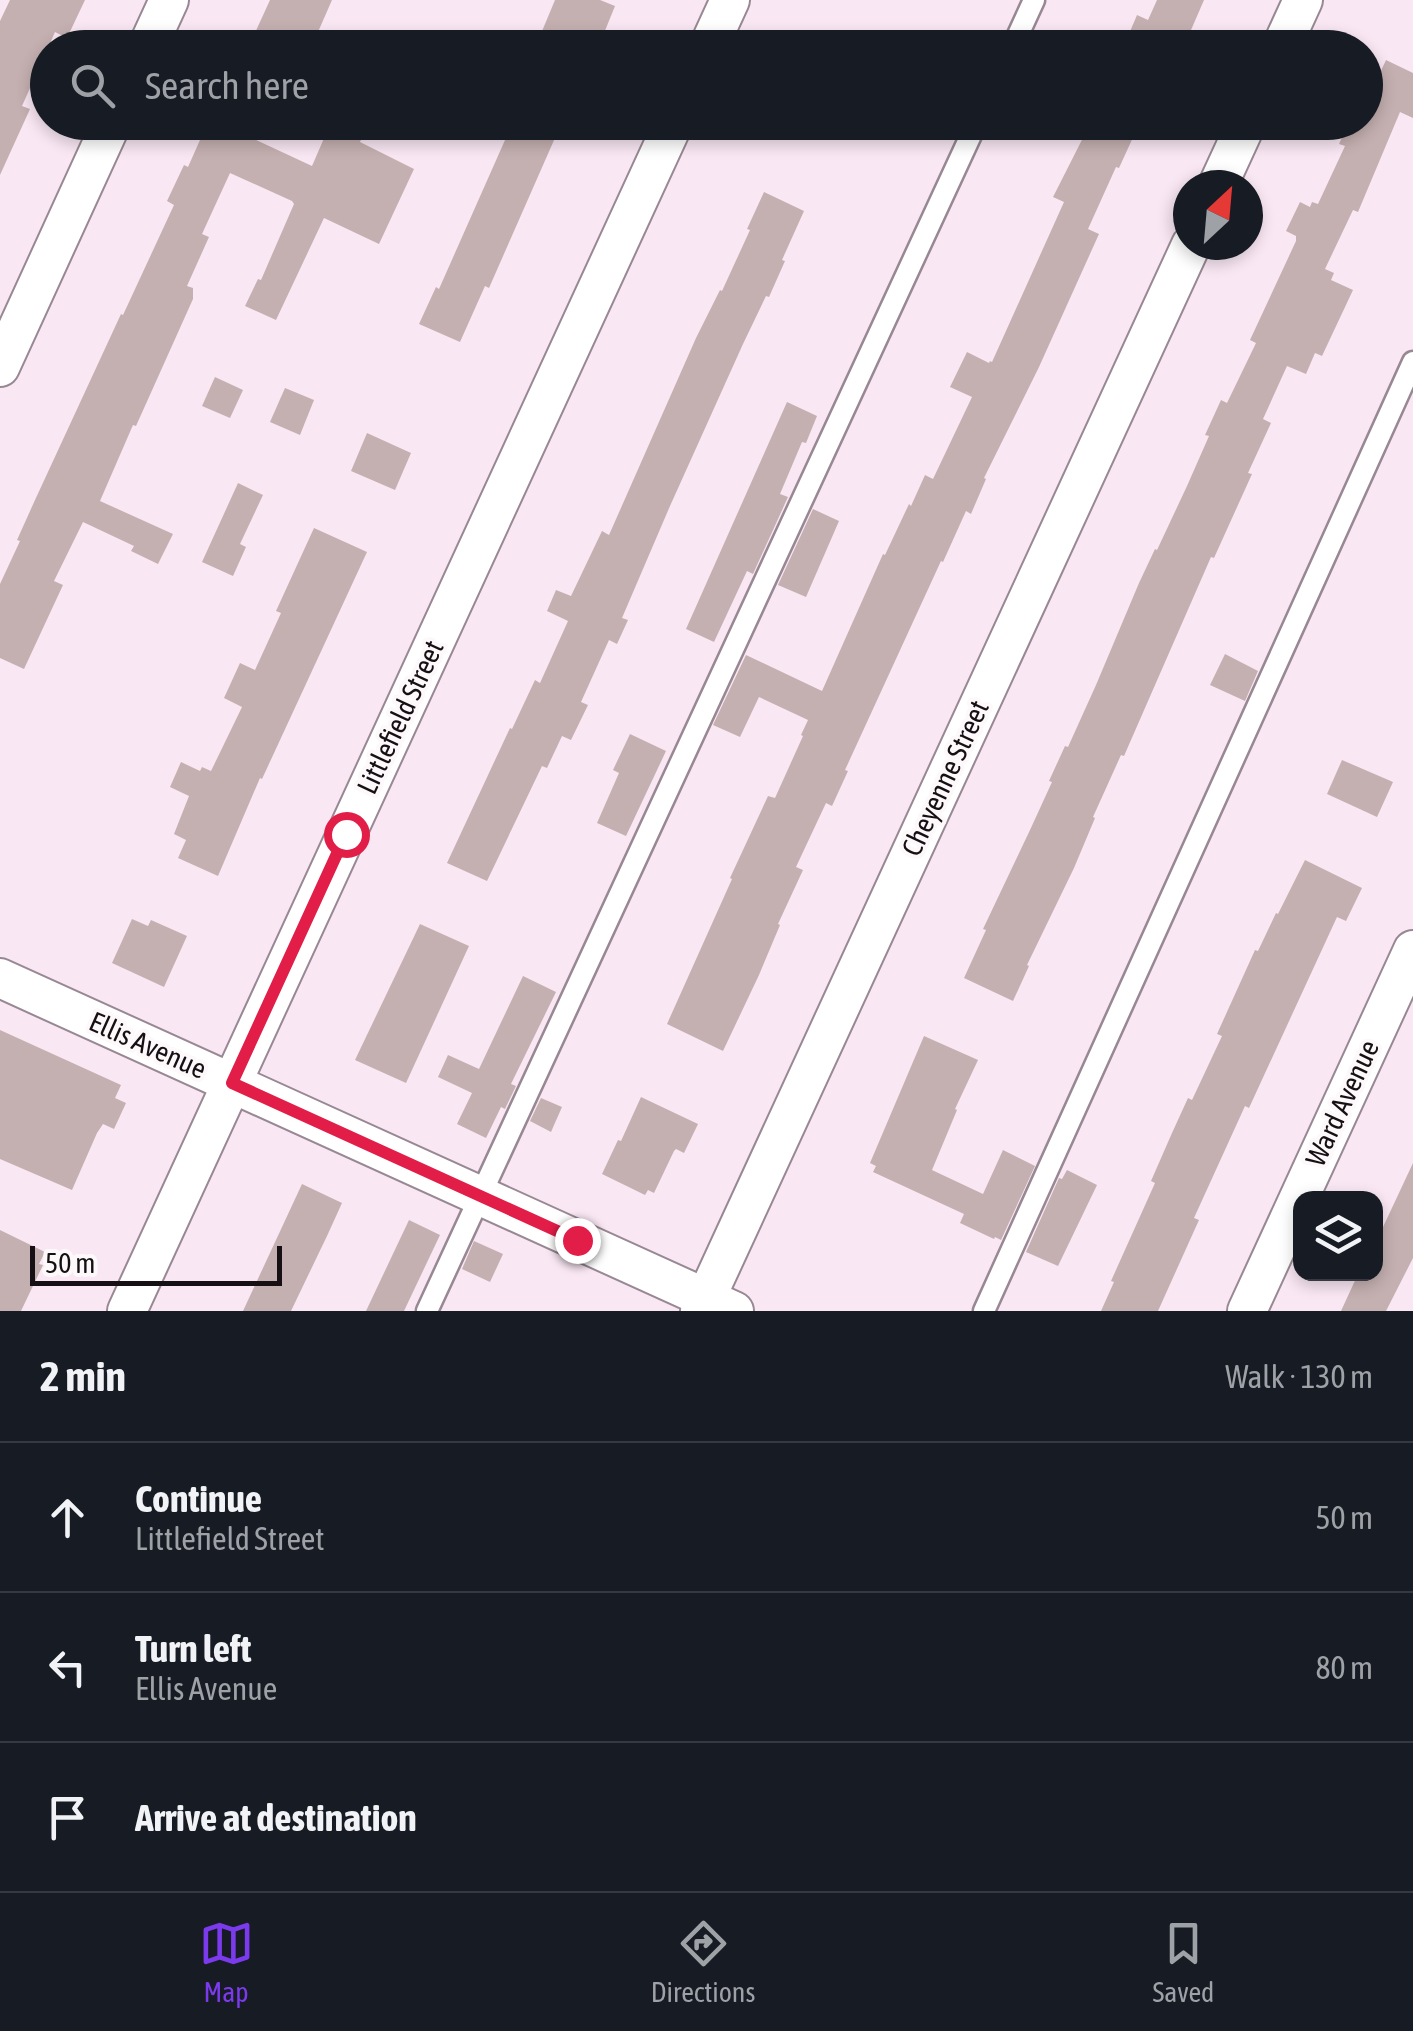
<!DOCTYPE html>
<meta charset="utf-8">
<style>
body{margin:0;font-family:"Asap Condensed",sans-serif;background:#242831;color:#f1f3f6}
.controls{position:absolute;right:30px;bottom:30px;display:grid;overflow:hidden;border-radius:20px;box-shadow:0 5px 15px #0003}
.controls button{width:90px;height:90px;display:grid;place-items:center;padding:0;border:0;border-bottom:2px solid #363941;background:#171b24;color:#f1f3f6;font:50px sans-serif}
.compass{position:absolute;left:1173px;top:170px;width:90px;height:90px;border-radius:50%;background:#171b24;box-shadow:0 5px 15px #0003;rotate:26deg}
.scale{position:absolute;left:30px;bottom:25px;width:252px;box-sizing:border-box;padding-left:10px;border:5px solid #161014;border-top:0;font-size:28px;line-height:35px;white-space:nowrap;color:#161014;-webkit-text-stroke:8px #fdf9fb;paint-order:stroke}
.stop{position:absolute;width:30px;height:30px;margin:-22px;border:8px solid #e11d48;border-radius:50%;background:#fff}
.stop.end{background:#e11d48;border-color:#fff;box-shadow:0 2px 10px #0008}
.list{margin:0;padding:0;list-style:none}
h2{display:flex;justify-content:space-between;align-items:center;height:130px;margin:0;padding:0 40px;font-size:42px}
h2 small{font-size:32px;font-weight:400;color:#9ea1a6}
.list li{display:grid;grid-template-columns:65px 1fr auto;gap:30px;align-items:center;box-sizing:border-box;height:150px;padding:0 40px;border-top:2px solid #363941}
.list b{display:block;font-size:38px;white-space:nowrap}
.list p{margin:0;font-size:32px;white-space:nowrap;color:#9ea1a6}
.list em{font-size:32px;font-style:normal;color:#9ea1a6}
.icon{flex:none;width:55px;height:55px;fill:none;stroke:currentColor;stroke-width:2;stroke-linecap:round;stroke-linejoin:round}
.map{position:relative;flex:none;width:1413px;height:1311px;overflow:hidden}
.search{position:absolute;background:#171b24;box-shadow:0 5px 15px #0003;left:30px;right:30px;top:30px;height:110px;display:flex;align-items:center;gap:25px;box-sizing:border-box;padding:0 35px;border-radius:55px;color:#9ea1a6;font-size:38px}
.sheet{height:580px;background:#171b24}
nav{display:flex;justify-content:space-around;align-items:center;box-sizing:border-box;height:140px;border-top:2px solid #363941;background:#171b24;font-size:28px;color:#9ea1a6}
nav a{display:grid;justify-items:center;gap:5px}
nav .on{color:#7c3aed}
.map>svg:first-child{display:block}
.building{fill:#c5b0b1}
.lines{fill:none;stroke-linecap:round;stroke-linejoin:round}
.service-casing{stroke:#988893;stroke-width:25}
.minor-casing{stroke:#988893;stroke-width:42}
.service{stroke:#fff;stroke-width:20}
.minor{stroke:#fff;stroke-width:38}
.route{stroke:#e11d48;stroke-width:12}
.labels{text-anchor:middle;stroke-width:8;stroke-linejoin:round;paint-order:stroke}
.street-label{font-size:28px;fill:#161014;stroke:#fdf9fb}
</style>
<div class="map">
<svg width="1413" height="1311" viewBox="0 0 1413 1311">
<rect width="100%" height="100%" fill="#f9e7f3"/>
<g class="building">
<polygon points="10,0 85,0 67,38 55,32 48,48 22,106 30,109 0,175 0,21"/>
<polygon points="270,0 332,0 311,48 248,48"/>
<polygon points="555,0 600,0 615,6 598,48 535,48"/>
<polygon points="1157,0 1204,0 1188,37 1210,48 1123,48 1137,15 1148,20"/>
<polygon points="1386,60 1413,73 1413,118 1400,112 1358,212 1353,210 1325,269 1334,273 1331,280 1353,290 1322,356 1315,353 1306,374 1287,366 1263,419 1271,423 1248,473 1252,474 1214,558 1211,557 1124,756 1121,755 1093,817 1095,818 1074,868 1027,965 1029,966 1013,1001 964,978 986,930 983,929 1030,830 1052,782 1049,781 1065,746 1068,747 1096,685 1139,583 1155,549 1157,550 1187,486 1209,436 1205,435 1221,400 1227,403 1256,343 1250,340 1296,241 1296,236 1286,231 1300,202 1310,207 1312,202 1318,204 1345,146 1339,144 1349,122 1366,122 1366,103"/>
<polygon points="208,122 258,122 252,138 312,166 331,122 369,122 360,142 414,169 379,244 324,218 276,320 245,306 258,279 261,280 294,204 292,201 230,173 202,234 209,237 187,286 193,288 193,299 136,426 133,425 100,501 173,534 158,564 131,551 134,546 83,522 54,581 63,585 24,669 0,658 0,584 20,541 17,540 35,500 121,314 123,315 174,205 167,201 184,165 188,167"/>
<polygon points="513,122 562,122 489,288 485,286 460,342 419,324 436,287 439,289"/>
<polygon points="1091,122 1113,122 1135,133 1119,168 1116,167 1088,229 1099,234 1039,367 984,478 986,479 971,514 966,511 943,562 941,561 845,770 848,771 832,806 826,803 796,867 803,870 778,924 780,925 759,975 723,1051 667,1024 732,879 730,878 768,796 775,798 803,736 801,735 808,720 759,697 740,737 713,725 746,655 822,691 883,554 885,555 909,504 911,506 925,475 933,479 972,397 950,387 967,352 989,363 990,361 992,362 1064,202 1053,197"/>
<polygon points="764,192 804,211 782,260 785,261 769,297 766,296 743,344 670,506 622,618 628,620 617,644 609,640 581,702 588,705 571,740 562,736 547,768 542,766 487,881 447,863 510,728 512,729 535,680 540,683 568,621 547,611 556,590 571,596 602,531 609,535 696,338 720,290 722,291 750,230 747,229"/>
<polygon points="215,377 243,390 230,418 202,406"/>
<polygon points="285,388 314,400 300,435 270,422"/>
<polygon points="787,402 817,416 806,443 802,442 780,494 788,497 753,574 747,571 714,642 686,629"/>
<polygon points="367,433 411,453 395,490 351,471"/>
<polygon points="238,483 263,495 240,544 246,547 233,576 202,562"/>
<polygon points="813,509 839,521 806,597 778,585"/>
<polygon points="314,528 367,552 262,779 260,778 218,876 178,858 186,840 174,834 189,796 170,787 181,762 200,771 202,767 211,771 242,707 224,698 240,663 255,670 281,613 276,611"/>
<polygon points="1225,654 1258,671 1245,701 1210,685"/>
<polygon points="630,734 666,751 626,836 597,823 619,773 613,770"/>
<polygon points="1342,760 1393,782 1377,817 1327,794"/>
<polygon points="1305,860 1362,888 1346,921 1337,917 1249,1108 1245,1106 1194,1218 1199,1220 1158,1311 1101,1311 1114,1282 1111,1281 1155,1183 1151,1181 1172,1133 1188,1098 1192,1100 1222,1036 1217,1034 1255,950 1258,951 1276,913 1278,914"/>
<polygon points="132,919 148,926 151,920 187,936 164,987 112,963"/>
<polygon points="420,924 469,946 406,1083 355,1060"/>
<polygon points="523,976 556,992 511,1084 516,1086 505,1109 501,1107 486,1138 457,1124 472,1093 438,1077 448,1055 479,1069"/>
<polygon points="0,1030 121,1085 115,1098 126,1103 114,1129 103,1124 97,1133 72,1190 0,1159"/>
<polygon points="924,1036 978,1060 955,1109 957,1110 932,1170 983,1194 1003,1150 1035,1166 1001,1240 995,1237 994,1239 960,1223 964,1214 873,1172 876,1166 870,1163"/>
<polygon points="641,1097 698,1124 684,1153 676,1149 674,1151 654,1193 648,1190 645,1195 602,1174 618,1140 621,1141"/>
<polygon points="541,1098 562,1107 551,1132 530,1121"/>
<polygon points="1413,1163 1413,1258 1386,1311 1341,1311 1358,1274 1376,1274 1376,1242"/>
<polygon points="1067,1170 1097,1185 1058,1266 1026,1252 1059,1178 1062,1179"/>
<polygon points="302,1184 342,1203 327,1236 291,1311 243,1311"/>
<polygon points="409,1220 440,1235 404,1311 366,1311"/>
<polygon points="0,1230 45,1252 39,1264 43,1265 21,1311 0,1311"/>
<polygon points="474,1241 503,1254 490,1282 462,1269"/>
</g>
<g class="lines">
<defs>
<g id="service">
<polyline points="1012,48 1034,0"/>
<polyline points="427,1311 977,122"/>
<polyline points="984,1311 1413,362"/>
</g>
<g id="minor">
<polyline points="147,48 169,0"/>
<polyline points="708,48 730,0"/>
<polyline points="1281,48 1303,0"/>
<polyline points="1218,185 1247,122"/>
<polyline points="0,367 112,122"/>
<polyline points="0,978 734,1311"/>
<polyline points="127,1311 674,122"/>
<polyline points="700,1311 1191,245"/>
<polyline points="1247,1311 1413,950"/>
</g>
</defs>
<use href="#service" class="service-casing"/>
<use href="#minor" class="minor-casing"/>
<use href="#service" class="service"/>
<use href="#minor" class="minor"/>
</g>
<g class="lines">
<polyline class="route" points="346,834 232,1083 577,1240"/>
</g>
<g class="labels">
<g class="street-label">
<text transform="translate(400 717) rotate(-65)" y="10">Littlefield Street</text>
<text transform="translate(945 778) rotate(-65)" y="10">Cheyenne Street</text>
<text transform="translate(148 1045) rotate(24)" y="10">Ellis Avenue</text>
<text transform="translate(1342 1103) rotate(-65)" y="10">Ward Avenue</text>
</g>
</g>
</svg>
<div class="controls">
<button><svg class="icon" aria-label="layers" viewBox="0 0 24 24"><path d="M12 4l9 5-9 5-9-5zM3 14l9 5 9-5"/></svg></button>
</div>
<svg class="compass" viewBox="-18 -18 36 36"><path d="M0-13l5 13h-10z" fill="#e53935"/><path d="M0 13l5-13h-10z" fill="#9ea1a6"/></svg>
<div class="scale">50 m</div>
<div class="stop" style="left:346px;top:834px"></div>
<div class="stop end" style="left:577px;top:1240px"></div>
<div class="search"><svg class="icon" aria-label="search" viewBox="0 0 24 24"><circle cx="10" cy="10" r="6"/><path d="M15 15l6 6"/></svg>Search here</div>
</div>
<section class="sheet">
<h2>2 min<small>Walk · 130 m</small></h2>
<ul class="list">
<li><svg class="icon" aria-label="ahead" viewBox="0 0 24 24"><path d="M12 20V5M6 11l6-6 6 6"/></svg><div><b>Continue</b><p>Littlefield Street</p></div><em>50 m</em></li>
<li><svg class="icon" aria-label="left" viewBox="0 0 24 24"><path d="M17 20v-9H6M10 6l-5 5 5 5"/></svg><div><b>Turn left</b><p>Ellis Avenue</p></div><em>80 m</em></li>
<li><svg class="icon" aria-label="arrive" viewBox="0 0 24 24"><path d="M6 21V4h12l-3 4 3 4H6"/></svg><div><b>Arrive at destination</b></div></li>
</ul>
</section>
<nav>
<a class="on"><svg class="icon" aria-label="map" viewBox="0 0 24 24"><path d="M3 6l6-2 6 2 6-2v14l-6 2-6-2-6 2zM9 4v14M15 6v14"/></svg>Map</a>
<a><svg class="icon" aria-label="directions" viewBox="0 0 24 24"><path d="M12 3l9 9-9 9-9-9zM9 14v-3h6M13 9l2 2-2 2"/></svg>Directions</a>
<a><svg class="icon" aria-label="saved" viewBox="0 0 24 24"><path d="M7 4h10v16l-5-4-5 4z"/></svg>Saved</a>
</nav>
